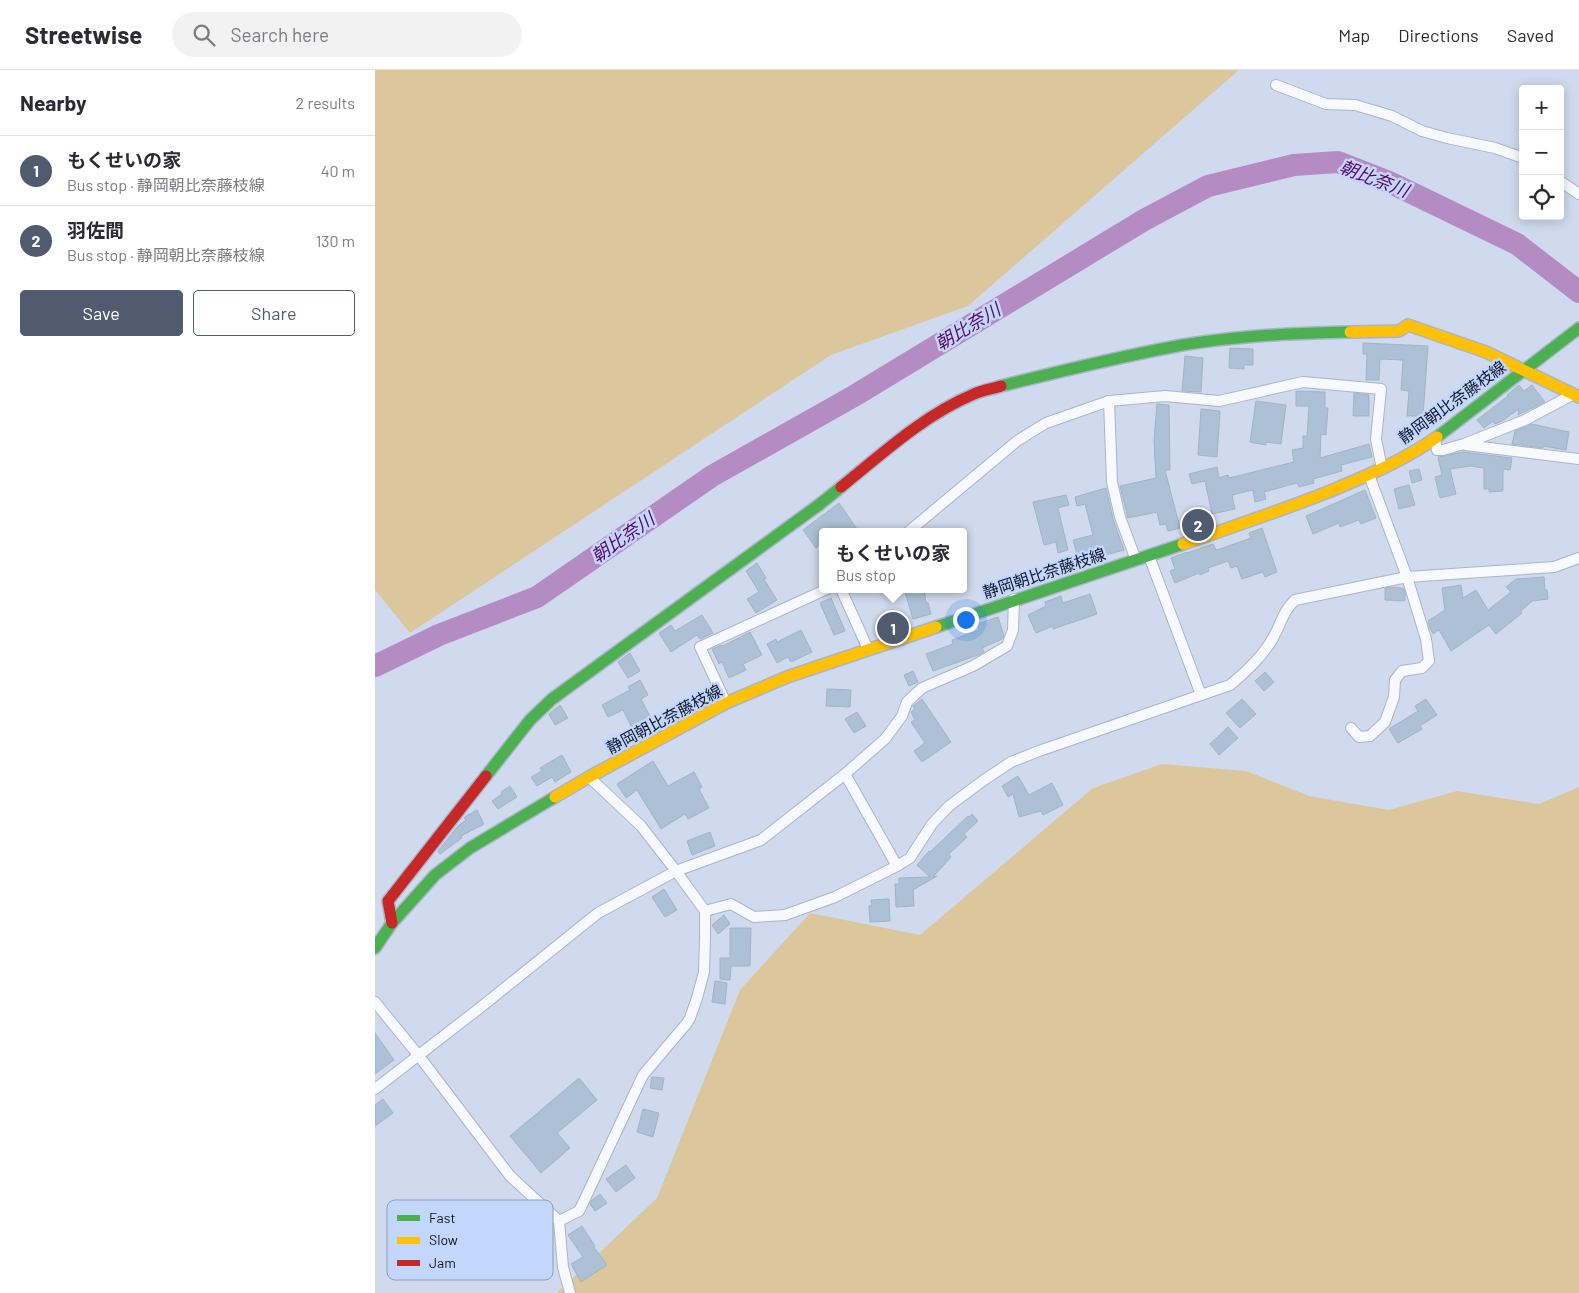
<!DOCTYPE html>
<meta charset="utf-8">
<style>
body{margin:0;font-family:Barlow,"Noto Sans JP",sans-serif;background:#f2f2f3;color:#2b2b33}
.controls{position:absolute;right:15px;top:15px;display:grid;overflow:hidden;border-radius:5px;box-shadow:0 2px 12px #0003}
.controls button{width:45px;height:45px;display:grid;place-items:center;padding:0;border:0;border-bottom:1px solid #e1e1e2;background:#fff;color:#2b2b33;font:25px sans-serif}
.you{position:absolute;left:590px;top:549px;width:18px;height:18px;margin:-12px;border:4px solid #fff;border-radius:50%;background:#1a73e8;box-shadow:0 0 0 8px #1a73e833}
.badge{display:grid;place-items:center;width:32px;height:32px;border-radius:50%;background:#515b6f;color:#fff;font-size:16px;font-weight:700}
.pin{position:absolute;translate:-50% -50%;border:2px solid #fff;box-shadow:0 1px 5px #0006}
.popup{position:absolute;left:444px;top:458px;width:148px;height:65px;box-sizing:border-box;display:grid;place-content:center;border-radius:5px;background:#fff;filter:drop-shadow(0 1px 4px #0005);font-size:16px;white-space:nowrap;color:#7c7c81}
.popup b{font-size:19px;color:#2b2b33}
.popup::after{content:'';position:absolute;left:50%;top:100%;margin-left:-10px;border:10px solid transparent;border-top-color:#fff}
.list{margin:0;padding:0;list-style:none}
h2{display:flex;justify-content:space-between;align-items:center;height:65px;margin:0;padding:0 20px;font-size:21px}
h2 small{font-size:16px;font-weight:400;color:#7c7c81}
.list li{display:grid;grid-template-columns:32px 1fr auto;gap:15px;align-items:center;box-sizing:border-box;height:70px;padding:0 20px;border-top:1px solid #e1e1e2}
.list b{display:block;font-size:19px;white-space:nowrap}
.list p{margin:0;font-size:16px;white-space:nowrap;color:#7c7c81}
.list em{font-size:16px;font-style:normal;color:#7c7c81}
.actions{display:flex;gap:10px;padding:15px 20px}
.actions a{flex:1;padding:11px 0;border:1px solid #515b6f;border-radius:5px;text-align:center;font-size:18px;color:#515b6f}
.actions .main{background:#515b6f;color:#fff}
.icon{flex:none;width:28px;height:28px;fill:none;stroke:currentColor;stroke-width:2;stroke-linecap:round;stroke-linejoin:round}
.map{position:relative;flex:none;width:1204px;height:1223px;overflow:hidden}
header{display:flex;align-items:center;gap:30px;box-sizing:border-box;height:70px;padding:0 25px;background:#fff;border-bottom:1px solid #e1e1e2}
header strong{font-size:24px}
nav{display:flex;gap:28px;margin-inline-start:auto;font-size:18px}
.search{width:350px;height:45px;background:#f2f2f3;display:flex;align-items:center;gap:12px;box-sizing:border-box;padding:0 18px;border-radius:28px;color:#7c7c81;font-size:19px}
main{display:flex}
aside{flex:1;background:#fff}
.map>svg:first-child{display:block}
.green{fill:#dcc79c}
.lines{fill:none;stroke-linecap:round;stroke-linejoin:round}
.river{stroke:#b58bc3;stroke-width:22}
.building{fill:#acc1d6;stroke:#a3b3c5}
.street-casing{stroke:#aab4c7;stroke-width:12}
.fast-casing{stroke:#aab4c7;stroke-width:14}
.slow-casing{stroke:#aab4c7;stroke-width:14}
.jam-casing{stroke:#aab4c7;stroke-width:14}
.street{stroke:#f8f9fc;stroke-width:10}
.fast{stroke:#4caf50;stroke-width:11}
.slow{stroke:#ffc107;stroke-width:11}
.jam{stroke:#c62828;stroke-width:11}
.labels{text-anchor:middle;stroke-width:5;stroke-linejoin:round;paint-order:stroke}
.street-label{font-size:16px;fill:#0c162b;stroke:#c3d6fb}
.water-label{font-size:18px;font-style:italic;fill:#5b0565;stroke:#c3d6fb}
.key{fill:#c3d6fb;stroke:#8c9cbd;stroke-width:1}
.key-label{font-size:14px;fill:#0c162b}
</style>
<header>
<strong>Streetwise</strong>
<div class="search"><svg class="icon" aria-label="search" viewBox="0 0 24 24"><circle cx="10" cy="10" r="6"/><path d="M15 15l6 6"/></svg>Search here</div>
<nav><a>Map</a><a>Directions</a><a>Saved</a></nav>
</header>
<main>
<aside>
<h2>Nearby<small>2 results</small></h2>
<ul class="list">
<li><span class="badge">1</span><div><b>もくせいの家</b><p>Bus stop · 静岡朝比奈藤枝線</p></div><em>40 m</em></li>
<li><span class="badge">2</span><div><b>羽佐間</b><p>Bus stop · 静岡朝比奈藤枝線</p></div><em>130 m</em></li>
</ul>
<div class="actions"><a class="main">Save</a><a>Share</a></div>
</aside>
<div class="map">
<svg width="1204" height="1223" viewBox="0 0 1204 1223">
<rect width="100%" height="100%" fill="#d0daee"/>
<g class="green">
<polygon points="0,0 864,0 593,236 456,285 35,563 0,520"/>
<polygon points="787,694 871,701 934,726 1014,740 1082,721 1164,734 1204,717 1204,1223 182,1223 282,1128 365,920 435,843 545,865 718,718"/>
</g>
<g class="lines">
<polyline class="river" points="0,596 64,565 162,527 337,406 479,326 769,150 833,116 919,95 963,92 1014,112 1142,174 1204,222"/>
</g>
<g class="building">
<polygon points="988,273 1053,276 1048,346 1032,346 1034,321 1026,320 1028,290 1005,289 1004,310 991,310 992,284 988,284"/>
<polygon points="855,278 878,279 878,295 869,295 869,299 854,298"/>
<polygon points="810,286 828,288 826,322 807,321"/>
<polygon points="1144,315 1149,321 1157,315 1170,332 1143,345 1144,339 1127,351 1120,354 1118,351 1109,358 1102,350 1133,326 1132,325"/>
<polygon points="921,321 950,322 950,338 953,338 951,365 946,364 945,388 994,374 997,387 966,395 967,401 938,409 939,413 924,417 922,413 889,422 891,429 880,432 878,420 857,425 860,439 837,444 830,411 817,414 814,404 842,397 844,408 853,405 854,408 919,392 917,380 928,378 928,366 932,366 934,336 921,336"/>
<polygon points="979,323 994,325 994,346 978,346"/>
<polygon points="881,331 911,335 906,374 891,372 891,375 875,372"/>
<polygon points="782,334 794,335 795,400 790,400 805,458 793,461 791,454 785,455 782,442 753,448 745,416 781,408 779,370"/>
<polygon points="826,339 845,341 842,387 823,385"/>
<polygon points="1157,354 1194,362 1191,380 1168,376 1168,378 1137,374 1140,361"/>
<polygon points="1089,382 1137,388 1135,400 1128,399 1128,421 1114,422 1114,419 1109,419 1109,398 1095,396 1075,399 1081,424 1065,428 1060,407 1067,405 1063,387"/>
<polygon points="1044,399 1047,410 1037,413 1034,401"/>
<polygon points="1034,415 1040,435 1024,439 1019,419"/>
<polygon points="731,418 738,449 749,480 704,492 698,470 718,465 710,434 702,436 700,427"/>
<polygon points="990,420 1001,448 986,454 984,450 965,457 964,453 938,464 931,446"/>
<polygon points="691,425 694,435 683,438 693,480 683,483 681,472 669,475 658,432"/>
<polygon points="464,433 484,462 448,462 448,472 441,478 428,460"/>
<polygon points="887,458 902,502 890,507 888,502 867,509 862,496 856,498 853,491 833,498 834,501 825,505 824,503 800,513 795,501 800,499 796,488 812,482 812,483 838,474 841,480 845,479 876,468 874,463"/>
<polygon points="382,493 391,508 389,509 402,530 381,543 372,529 384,522 371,501"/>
<polygon points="1169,507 1170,520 1172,520 1173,529 1157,531 1146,541 1147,543 1121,564 1114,555 1076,581 1064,560 1058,564 1055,558 1053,551 1070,540 1067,518 1086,515 1088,528 1101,520 1113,540 1136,522 1131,517 1141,509"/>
<polygon points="1015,517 1028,518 1030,523 1030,531 1010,530 1010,518"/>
<polygon points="529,519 549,519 551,533 553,533 556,544 538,549"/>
<polygon points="715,524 722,544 678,559 678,556 661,563 653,545 671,536 670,532 686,526 688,533"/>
<polygon points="456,528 470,561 459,565 445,533"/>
<polygon points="327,545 338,563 325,569 322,565 296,582 284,563 296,555 300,561"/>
<polygon points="623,547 629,566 627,569 607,578 609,582 603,585 558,601 551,584 578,574 577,570 604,560 602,554"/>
<polygon points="426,560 437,582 416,592 413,587 402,593 392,574 401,569 402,572"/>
<polygon points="375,562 387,585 368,594 371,600 354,608 347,592 344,594 337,579 347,575 348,576"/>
<polygon points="255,583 265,601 253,608 243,592"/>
<polygon points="538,601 543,612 534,616 529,605"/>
<polygon points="890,602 899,612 889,621 880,611"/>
<polygon points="265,610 273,625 266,629 277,650 258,660 248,640 233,647 227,635 255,620 253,617"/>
<polygon points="452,619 476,620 475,637 451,636"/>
<polygon points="547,629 576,672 547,692 539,681 550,673 536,652 540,650 536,642 540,639 538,636"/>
<polygon points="867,629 881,644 865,658 851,643"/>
<polygon points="1051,629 1062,645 1045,656 1047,659 1023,673 1014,659 1043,641 1040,636"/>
<polygon points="185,635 193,648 180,655 174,644"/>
<polygon points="482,642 491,656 479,663 470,649"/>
<polygon points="853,657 863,668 844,685 835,674"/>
<polygon points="187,685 196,702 180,712 177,707 162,716 156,707 167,701 165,698"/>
<polygon points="278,691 293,716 319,702 327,717 324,719 334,738 313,749 310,744 286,759 262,720 251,728 242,714"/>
<polygon points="643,706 654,725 677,713 688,735 668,745 666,741 644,747 638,724 633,727 627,716"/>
<polygon points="135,716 142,727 123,739 117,731 127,724 126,722"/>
<polygon points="102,740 109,754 86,766 87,768 65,784 63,781 83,756 91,750 89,748 91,746"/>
<polygon points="597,744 603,751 589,764 592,767 574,784 576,787 558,807 562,806 538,820 539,836 521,837 520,814 524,814 524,808 555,807 542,795 554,781 555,782 593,746 594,747"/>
<polygon points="335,762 340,776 317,785 312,771"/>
<polygon points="289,819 302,840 290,847 277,827"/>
<polygon points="514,829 515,851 495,852 494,836 497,836 496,830"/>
<polygon points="349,845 355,854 343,864 337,855"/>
<polygon points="355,858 376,858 375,896 356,896 355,910 345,909 345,888 355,888"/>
<polygon points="340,911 352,913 350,934 337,932"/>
<polygon points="0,963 19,990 0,1004"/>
<polygon points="277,1007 289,1008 287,1020 275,1018"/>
<polygon points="204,1008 222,1030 182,1063 195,1078 166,1103 135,1066"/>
<polygon points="8,1029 18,1043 0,1056 0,1035"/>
<polygon points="268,1039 284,1043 278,1067 262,1062"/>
<polygon points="251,1095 260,1108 241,1122 231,1109"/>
<polygon points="225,1124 232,1133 220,1141 215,1134 217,1130"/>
<polygon points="96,1138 100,1153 85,1158 80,1142"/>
<polygon points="207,1156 220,1176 219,1177 232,1195 206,1212 196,1194 208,1187 193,1165"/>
</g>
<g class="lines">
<defs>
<g id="street">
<polyline points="901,15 951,34 980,35 1017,46 1047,61 1072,68 1120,78 1148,88"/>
<polyline points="1185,111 1204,124"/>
<polyline points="734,331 737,412 745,447 761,490"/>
<polyline points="1060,368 1062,380 1068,380 1089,374 1150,350 1197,325"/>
<polyline points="1091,375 1204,389"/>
<polyline points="533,462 642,371 671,353 734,331 790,326 844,331 928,312 1006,319 1001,369 1007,399"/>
<polyline points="774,486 826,625"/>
<polyline points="466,519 493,579"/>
<polyline points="351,633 325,577 452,519"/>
<polyline points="976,658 984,667 995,666 1010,652 1019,627 1020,610 1027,601 1047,598 1054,591 1051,569 1032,507 994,405"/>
<polyline points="470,704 522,796"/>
<path d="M330 841 356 834 379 847 410 845 460 827 522 796 535 788 557 754 574 736 609 710 636 692 664 681 855 615C871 602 888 586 898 568 906 554 908 541 920 530L1032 507 1179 497 1204 488"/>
<polyline points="0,932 44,986 135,1106 184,1151 188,1197 195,1223"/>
<polyline points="0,1019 106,937 223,843 301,801 386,770 470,704 510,669 527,646 532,632 547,618 598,596 632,576 638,560 639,529"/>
<polyline points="184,1151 204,1141 208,1133 268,1005 312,953 315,948 322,928 329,902 330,868 330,841 301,801 266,756 214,707"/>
</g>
<g id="fast">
<path d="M626 316C682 302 739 288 797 277 855 266 916 263 975 262"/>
<polyline points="1062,367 1204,258"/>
<polyline points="561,557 808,474"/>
<polyline points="111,706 155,650 177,629 445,434 466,417"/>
<polyline points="0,878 17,853 60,805 95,778 180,727"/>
</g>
<g id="slow">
<polyline points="975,262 1024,261 1033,255 1111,282 1204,327"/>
<path d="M808 474C857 457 905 441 953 422 991 406 1028 391 1062 367"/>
<polyline points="180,727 214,707 351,633 412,607 561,557"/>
</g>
<g id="jam">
<path d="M466 417C508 383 549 345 599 324 608 320 617 319 626 316"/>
<polyline points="17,853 13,831 111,706"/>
</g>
</defs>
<use href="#street" class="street-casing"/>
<use href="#fast" class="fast-casing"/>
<use href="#slow" class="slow-casing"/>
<use href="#jam" class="jam-casing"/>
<use href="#street" class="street"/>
<use href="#fast" class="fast"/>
<use href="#slow" class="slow"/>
<use href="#jam" class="jam"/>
</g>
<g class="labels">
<g class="street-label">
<text transform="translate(1077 332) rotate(-36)" y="6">静岡朝比奈藤枝線</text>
<text transform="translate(669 503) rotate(-18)" y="6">静岡朝比奈藤枝線</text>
<text transform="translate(289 649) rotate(-28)" y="6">静岡朝比奈藤枝線</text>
</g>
<g class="water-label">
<text transform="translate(999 109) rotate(21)" y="6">朝比奈川</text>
<text transform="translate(593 257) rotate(-31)" y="6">朝比奈川</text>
<text transform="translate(248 468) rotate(-35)" y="6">朝比奈川</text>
</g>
</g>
<rect x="12" y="1130" width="166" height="80" rx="8" class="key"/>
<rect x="22" y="1145" width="23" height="6" fill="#4caf50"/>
<rect x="22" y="1167" width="23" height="7" fill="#ffc107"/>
<rect x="22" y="1190" width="23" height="6" fill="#c62828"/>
<g class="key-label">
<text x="54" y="1153">Fast</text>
<text x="54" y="1175">Slow</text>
<text x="54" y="1198">Jam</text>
</g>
</svg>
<div class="controls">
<button>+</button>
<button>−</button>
<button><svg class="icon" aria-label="locate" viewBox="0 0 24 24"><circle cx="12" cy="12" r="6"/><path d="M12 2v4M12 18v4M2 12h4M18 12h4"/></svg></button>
</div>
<div class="you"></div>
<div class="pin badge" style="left:518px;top:558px">1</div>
<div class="popup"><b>もくせいの家</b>Bus stop</div>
<div class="pin badge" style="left:823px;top:455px">2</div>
</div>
</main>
